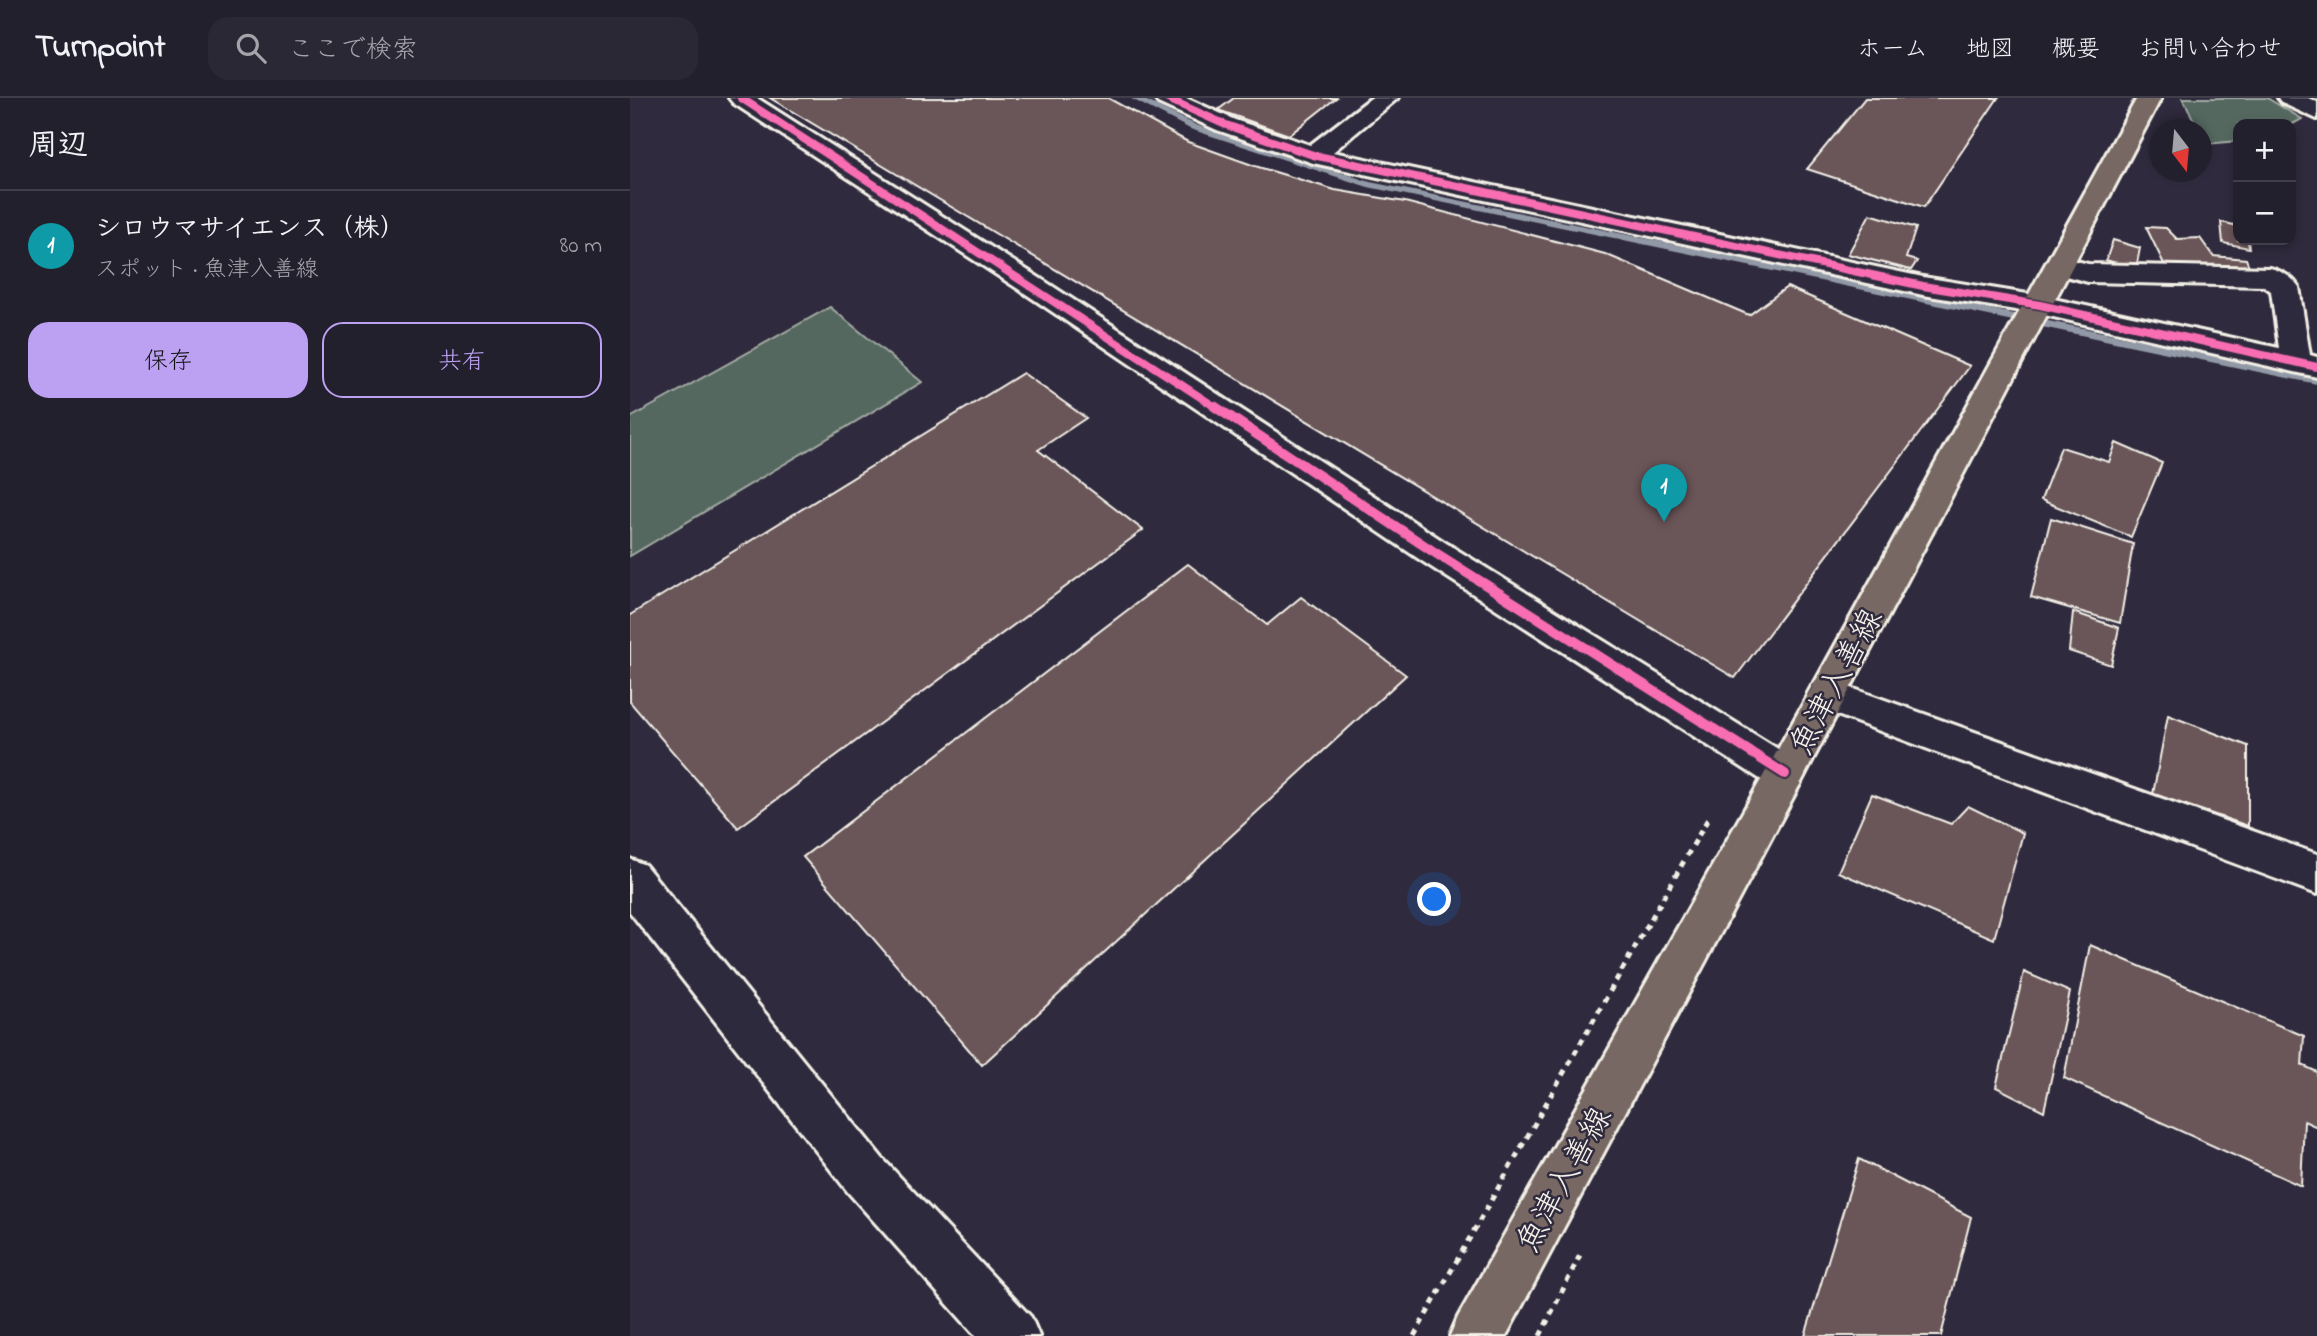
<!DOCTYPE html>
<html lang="ja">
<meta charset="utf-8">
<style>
body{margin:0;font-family:"Indie Flower","Klee One",sans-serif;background:#2b2836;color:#f1f3f6}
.controls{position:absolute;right:21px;top:21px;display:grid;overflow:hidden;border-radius:14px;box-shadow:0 4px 10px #0003}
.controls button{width:63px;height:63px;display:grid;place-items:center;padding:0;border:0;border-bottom:2px solid #403e4a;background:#23202e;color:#f1f3f6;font:35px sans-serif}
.compass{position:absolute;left:1519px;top:21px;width:63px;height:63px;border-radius:50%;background:#23202e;box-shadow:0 4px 10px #0003;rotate:164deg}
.you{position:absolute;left:805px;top:802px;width:24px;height:24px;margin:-18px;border:5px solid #fff;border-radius:50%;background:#1a73e8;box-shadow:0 0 0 10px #1a73e833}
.badge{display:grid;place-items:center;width:46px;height:46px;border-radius:50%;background:#bca0f2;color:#fff;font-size:23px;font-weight:700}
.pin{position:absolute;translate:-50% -58px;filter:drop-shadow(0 2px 4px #0008)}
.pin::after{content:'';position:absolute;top:37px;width:24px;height:21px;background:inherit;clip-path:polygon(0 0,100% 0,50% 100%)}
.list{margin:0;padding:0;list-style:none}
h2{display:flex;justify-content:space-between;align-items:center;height:91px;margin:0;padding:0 28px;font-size:30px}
h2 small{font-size:23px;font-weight:400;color:#a3a3aa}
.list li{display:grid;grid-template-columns:46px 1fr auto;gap:21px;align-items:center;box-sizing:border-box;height:112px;padding:0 28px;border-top:2px solid #403e4a}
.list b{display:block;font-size:26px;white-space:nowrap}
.list p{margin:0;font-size:23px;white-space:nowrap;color:#a3a3aa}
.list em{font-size:23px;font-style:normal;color:#a3a3aa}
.actions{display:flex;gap:14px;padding:21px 28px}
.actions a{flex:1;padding:16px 0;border:2px solid #bca0f2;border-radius:21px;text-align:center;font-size:24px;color:#bca0f2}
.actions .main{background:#bca0f2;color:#111}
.icon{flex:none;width:38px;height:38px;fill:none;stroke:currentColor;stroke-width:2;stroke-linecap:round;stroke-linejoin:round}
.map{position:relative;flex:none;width:1687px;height:1238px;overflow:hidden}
header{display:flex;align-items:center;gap:42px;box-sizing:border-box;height:98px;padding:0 35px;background:#23202e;border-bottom:2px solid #403e4a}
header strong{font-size:33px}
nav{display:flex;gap:38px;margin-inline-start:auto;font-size:24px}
.search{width:490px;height:63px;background:#2b2836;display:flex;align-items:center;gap:18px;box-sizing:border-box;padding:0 24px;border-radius:21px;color:#a3a3aa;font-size:26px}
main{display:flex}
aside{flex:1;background:#23202e}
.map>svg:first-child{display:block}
.green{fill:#546861;stroke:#a4aca4;stroke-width:2}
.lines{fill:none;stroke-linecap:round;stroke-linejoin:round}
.stream{fill:#9299a6;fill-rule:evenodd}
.building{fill:#6a5559;stroke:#f4f1e8;stroke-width:2}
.minor-casing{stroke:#f4f1e8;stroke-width:6}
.major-casing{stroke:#f4f1e8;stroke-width:6}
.path{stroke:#f4f1e8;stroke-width:5;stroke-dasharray:6 6;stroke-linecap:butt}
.minor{fill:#2f2a3d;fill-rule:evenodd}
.major{fill:#776864;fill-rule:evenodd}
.cycleway-far1-casing{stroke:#2f2a3d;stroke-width:11}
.cycleway-casing{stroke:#2f2a3d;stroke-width:14}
.cycleway-far1{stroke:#f96db3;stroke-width:8}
.cycleway{stroke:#f96db3;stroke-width:10}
.labels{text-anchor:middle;stroke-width:5;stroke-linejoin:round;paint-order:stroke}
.street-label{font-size:32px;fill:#f4f1e8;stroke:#2f2a3d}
</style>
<header>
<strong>Turnpoint</strong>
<div class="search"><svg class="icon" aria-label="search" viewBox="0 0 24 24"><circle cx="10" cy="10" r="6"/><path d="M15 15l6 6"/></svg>ここで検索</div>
<nav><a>ホーム</a><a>地図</a><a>概要</a><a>お問い合わせ</a></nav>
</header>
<main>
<aside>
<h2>周辺<small></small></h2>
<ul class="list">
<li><span class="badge" style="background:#0f9aa8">1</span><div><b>シロウマサイエンス（株）</b><p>スポット · 魚津入善線</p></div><em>80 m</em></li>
</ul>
<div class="actions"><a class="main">保存</a><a>共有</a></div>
</aside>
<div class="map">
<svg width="1687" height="1238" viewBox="0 0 1687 1238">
<rect width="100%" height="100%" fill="#2f2a3d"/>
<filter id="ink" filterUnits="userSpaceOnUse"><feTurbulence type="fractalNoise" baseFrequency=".0143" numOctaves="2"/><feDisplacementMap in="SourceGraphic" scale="14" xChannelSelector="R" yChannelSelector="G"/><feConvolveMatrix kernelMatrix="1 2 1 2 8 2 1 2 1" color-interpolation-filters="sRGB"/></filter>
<g filter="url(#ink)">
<g class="green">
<polygon points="1553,0 1637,0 1672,21 1661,27 1608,26 1608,43 1576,46 1572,32 1568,31"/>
<polygon points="200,209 292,284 0,458 0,320"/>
</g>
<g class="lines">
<polygon class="stream" points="500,0 511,0 566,27 740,84 1687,278 1687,286 738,89 560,31"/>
</g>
<g class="building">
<polygon points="140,0 478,0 558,44 625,68 705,92 775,104 975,156 1119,217 1157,189 1340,268 1105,580"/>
<polygon points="604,0 706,0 659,37 588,12"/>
<polygon points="1235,0 1368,0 1294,109 1177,71"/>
<polygon points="1240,116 1286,130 1276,160 1287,163 1281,172 1218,156"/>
<polygon points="1591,124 1608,128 1608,142 1618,142 1619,150 1593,145"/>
<polygon points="1516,129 1536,130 1547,141 1570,140 1583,158 1616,161 1620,171 1536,170"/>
<polygon points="1483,142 1510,150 1506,171 1476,162"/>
<polygon points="393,275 456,320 408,352 513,432 108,730 0,604 0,517"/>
<polygon points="1486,345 1532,365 1501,439 1411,402 1431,349 1479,364"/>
<polygon points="1421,420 1503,446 1490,525 1401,499"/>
<polygon points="558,466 637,527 671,499 776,577 352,967 173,759"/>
<polygon points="1443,514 1489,530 1481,567 1439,553"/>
<polygon points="1538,617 1618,648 1618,728 1523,696"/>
<polygon points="1242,696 1321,726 1338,708 1393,735 1364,841 1208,774"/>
<polygon points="1460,847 1674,938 1672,967 1687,974 1687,1029 1674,1023 1671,1088 1434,980"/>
<polygon points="1394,874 1440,894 1414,1013 1366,989"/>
<polygon points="1229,1061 1341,1119 1311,1238 1175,1238"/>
</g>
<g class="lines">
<defs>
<g id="minor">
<polygon points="99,0 127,0 419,186 816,445 1169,664 1175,676 1169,688 1155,694 1141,688 792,463 399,198 103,5"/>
<path d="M524 0H556L605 22 680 47 741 0H768L703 54 1293 179 1410 198 1649 250 1641 193 1634 188 1458 184 1421 174 1417 168 1421 162 1431 159 1458 166 1640 170C1652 173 1662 179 1669 189L1680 257 1687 259V279L1410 216 1293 197 683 65 587 32 528 5Z"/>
<polygon points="1648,0 1678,0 1687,4 1687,21 1652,5"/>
<polygon points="1196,581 1687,756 1687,796 1183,608 1177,597 1183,586"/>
<polygon points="0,761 15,767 252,1060 401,1219 409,1238 346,1238 218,1094 0,814"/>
</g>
<polygon id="major" points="1507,0 1531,0 1169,688 876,1238 820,1238 828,1219 1141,664"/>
</defs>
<use href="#minor" class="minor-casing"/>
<use href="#major" class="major-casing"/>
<g class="path">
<polyline points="784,1238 1079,719"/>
<polyline points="910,1238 950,1157"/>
</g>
<use href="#minor" class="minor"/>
<use href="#major" class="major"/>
<defs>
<g id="cycleway-far1">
<polyline points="111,0 587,310"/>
<polyline points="536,0 596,27 683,57 1293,188 1410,207 1687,269"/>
</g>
<polyline id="cycleway" points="584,308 804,454 1155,676"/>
</defs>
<use href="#cycleway-far1" class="cycleway-far1-casing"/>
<use href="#cycleway" class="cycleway-casing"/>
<use href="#cycleway-far1" class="cycleway-far1"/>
<use href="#cycleway" class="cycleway"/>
</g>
</g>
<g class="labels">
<g class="street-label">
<text transform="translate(1205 583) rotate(-62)" y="11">魚津入善線</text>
<text transform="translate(933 1081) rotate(-61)" y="11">魚津入善線</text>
</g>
</g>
</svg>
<div class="controls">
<button>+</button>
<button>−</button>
</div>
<svg class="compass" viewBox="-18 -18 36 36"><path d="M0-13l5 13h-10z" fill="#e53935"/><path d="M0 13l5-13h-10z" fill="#a3a3aa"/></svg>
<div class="you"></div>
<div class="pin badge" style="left:1034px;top:424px;background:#0f9aa8">1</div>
</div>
</main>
